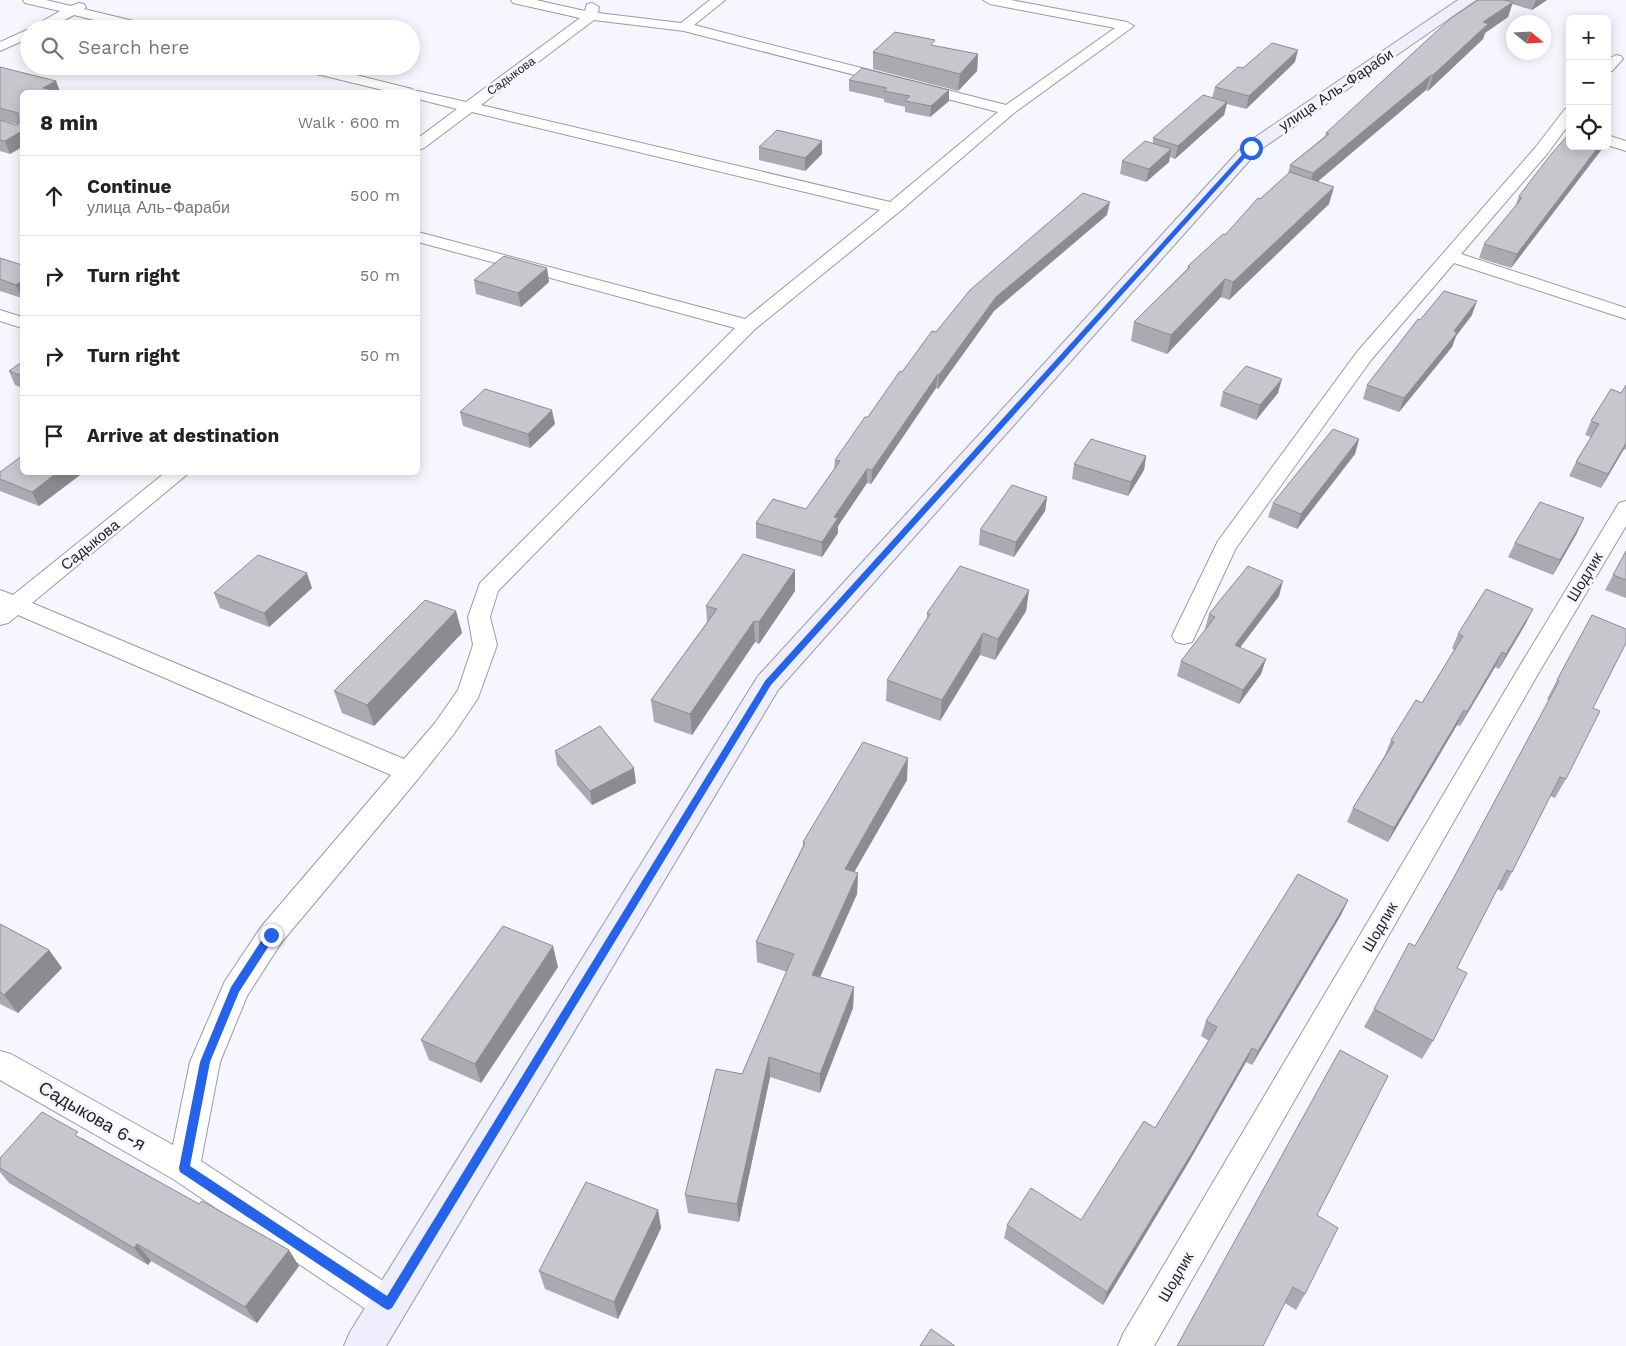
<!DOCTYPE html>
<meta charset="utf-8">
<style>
body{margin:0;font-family:"Work Sans",sans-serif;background:#f2f2f2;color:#222}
.controls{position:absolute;right:15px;top:15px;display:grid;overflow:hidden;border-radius:8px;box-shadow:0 2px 12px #0003}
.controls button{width:45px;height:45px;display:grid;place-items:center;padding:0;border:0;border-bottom:1px solid #e0e0e0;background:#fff;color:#222;font:25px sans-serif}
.compass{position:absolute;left:1506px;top:15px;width:45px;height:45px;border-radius:50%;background:#fff;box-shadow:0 2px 12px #0003;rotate:108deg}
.stop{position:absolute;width:15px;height:15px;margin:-11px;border:4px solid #2563eb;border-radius:50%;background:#fff}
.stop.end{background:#2563eb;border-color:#fff;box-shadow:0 1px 5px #0008}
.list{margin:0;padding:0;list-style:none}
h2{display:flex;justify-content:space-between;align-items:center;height:65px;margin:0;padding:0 20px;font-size:21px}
h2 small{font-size:16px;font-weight:400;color:#767676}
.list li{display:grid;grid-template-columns:32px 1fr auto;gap:15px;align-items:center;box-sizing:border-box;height:80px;padding:0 20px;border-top:1px solid #e0e0e0}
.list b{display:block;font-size:19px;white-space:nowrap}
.list p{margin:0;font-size:16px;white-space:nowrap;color:#767676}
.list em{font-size:16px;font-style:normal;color:#767676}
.icon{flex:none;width:28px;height:28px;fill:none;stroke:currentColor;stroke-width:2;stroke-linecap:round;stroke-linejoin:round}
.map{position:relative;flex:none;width:1626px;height:1346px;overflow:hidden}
.search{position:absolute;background:#fff;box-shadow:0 2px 12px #0003;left:20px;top:20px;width:400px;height:55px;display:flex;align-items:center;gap:12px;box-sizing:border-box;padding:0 18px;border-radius:28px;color:#767676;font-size:19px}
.panel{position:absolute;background:#fff;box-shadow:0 2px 12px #0003;left:20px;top:90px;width:400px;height:385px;border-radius:8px}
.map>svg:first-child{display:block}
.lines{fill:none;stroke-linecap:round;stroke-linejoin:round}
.minor-casing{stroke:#9b9ba2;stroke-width:2}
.secondary-casing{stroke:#9b9ba2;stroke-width:2}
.minor{fill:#fff;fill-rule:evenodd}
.secondary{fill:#efeefc;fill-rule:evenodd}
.wall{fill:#aaaab0}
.shaded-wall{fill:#8b8b90}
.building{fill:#c6c6cd;stroke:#8b8b90}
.route{fill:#2563eb}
.labels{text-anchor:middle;stroke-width:5;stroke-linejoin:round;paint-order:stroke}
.far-street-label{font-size:12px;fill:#252528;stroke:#f6f6fe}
.street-label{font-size:15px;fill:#252528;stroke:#f6f6fe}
.near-street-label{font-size:18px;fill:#252528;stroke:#f6f6fe}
</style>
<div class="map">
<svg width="1626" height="1346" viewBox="0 0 1626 1346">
<rect width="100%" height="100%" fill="#f6f6fe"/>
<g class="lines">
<defs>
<g id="minor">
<polygon points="23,0 46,0 71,6 79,3 84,4 86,7 84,9 154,26 156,29 131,29 74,15 47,29 29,29 60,11 25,3"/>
<path d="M511 0H536L585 11 587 4 592 3 599 7 598 13 681 23 710 0H725L694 25 1006 105 1115 28 990 4 983 0H1011L1127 22 1134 26 1014 113 899 212 754 330 498 591 490 617 497 645 478 698 453 735 418 779 281 943 247 996 220 1062 201 1161 400 1292 405 1304 400 1316 388 1321 376 1316 173 1179 0 1080V1051L11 1054 173 1145 190 1062 225 981 261 927 391 775 18 615 8 623 0 625V590L13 595 166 472H190L32 603 404 759 435 723 458 690 473 645 468 617 480 583 735 328 418 242V232L745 319 880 210 472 112 424 148 418 150V138L457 109 418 99V92H391L296 69 294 66H320L412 89 414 92 418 91 466 102 580 18 513 3ZM594 20 684 31 998 112 890 202 481 105Z"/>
<polygon points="29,29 29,38 0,51 0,42"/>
<polygon points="1616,55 1621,56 1623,59 1612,71 1607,72 1607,60"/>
<polygon points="1570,108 1570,123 1547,154 1461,254 1626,308 1626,319 1454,263 1371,360 1236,548 1192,642 1184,644 1176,642 1172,636 1218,541 1357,352 1535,148 1565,109"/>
<polygon points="1607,135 1626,141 1626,151 1607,145"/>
<polygon points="0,310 22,317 22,328 0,321"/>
<polygon points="1626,501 1626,526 1538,674 1154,1346 1118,1346 1123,1334 1521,664 1619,503"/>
</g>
<polygon id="secondary" points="1458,0 1476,0 1257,152 778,690 386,1346 344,1346 350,1332 758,676 1245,144"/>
</defs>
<use href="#minor" class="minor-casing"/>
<use href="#secondary" class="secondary-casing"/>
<use href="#minor" class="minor"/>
<use href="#secondary" class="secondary"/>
</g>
<g class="wall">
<polygon points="1478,0 1547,0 1532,10 1512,4 1508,17 1485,33 1483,39 1428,91 1426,90 1318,181 1329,204 1229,300 1221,297 1167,354 1131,341 1134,322 1187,269 1188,266 1225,235 1260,199 1288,174 1290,165 1325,136 1326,133"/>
<polygon points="873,52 978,54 977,71 958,91 873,69"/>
<polygon points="1295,62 1246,109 1227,104 1224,115 1175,159 1170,157 1169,162 1146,182 1120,174 1122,161 1153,144 1153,138 1212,98 1215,87 1243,68"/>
<polygon points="369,66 391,66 385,70"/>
<polygon points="0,67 56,81 60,92 22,92 22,147 10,154 0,151 0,120 16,125 17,124 0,120"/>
<polygon points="849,80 949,90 949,101 930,117 905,112 905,107 884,102 884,99 849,91"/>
<polygon points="822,141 822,154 805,171 759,160 759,147"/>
<polygon points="1603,148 1511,268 1479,258 1484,244 1515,207 1519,196"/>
<polygon points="1107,215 994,311 938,389 936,388 871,484 867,483 838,526 838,533 822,557 756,538 756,523 806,509 834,469 835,460 868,417 902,372 936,332"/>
<polygon points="0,258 22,265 22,298 0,291"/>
<polygon points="547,268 549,282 521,307 476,294 474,280"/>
<polygon points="1472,315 1456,336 1452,347 1399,412 1363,399 1367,385 1420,320"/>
<polygon points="22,362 22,388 15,385 9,371"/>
<polygon points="1626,385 1626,450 1624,449 1601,488 1569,476 1576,462 1591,437 1585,435 1591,421 1621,393"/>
<polygon points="1223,392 1278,393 1256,420 1220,406"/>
<polygon points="460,412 555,424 530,448 463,426"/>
<polygon points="1359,439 1355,454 1297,529 1268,517 1273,503"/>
<polygon points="1146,456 1144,470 1128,496 1072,479 1074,464"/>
<polygon points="0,472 84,472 39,506 0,491"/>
<polygon points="1047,497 1045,511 1014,557 979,545 980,530"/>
<polygon points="1577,533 1553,575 1508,557 1515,543"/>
<polygon points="1626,551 1626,598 1605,590"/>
<polygon points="795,570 795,591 759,644 755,642 692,735 654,722 651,700 707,622 706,606"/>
<polygon points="312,588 269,627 220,608 214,593"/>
<polygon points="1029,590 1026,611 995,660 980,655 940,721 886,701 887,680 927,620 927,613"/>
<polygon points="1279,596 1240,648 1266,659 1261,674 1239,704 1177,676 1181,661 1206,629 1205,629 1209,614"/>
<polygon points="456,611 462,633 374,726 342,713 334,691"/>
<polygon points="1592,615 1593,708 1566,779 1555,798 1550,796 1512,872 1502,891 1497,889 1457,968 1433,1041 1422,1059 1364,1027 1374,1009 1415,946 1452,881 1549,700 1547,699"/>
<polygon points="1526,623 1499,669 1495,667 1460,726 1457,725 1388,842 1347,822 1353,808 1385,755 1391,740 1422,703 1454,650 1452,648 1458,634"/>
<polygon points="555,751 636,783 592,805 557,765"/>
<polygon points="907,780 854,872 858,873 857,894 820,977 854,987 853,1008 820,1093 770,1077 739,1222 688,1213 685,1195 742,1074 787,972 757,962 756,942 803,846 803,842"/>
<polygon points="1348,900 1341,915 1252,1065 1246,1062 1187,1165 1103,1305 1004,1238 1007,1225 1081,1220 1155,1128 1209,1041 1201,1036 1206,1021"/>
<polygon points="0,924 49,950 62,968 18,1013 0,1004"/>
<polygon points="558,967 481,1083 429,1060 421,1040"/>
<polygon points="82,1138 299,1266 257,1323 151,1261 148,1265 9,1183 0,1172 0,1158"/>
<polygon points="658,1210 661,1228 618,1319 545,1289 539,1271"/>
<polygon points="1317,1215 1305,1294 1296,1310 1285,1303"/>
</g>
<g class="shaded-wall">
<polygon points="1536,0 1547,0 1532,10"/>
<polygon points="1513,2 1508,17 1485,33 1483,39 1428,91 1433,75 1483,22"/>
<polygon points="1298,50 1295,62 1246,109 1249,96"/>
<polygon points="978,54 977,71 958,91 960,74"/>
<polygon points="384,66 391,66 385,70"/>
<polygon points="1431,75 1426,90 1309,189 1313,173"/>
<polygon points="56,81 60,92 43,88"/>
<polygon points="949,90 949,101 930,117 931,106"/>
<polygon points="1227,102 1224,115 1175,159 1178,146"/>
<polygon points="22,131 22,147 10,154 5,141"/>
<polygon points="822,141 822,154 805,171 805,158"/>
<polygon points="1599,146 1604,146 1511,268 1517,254"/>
<polygon points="1171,149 1169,162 1146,182 1149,169"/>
<polygon points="1334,187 1329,204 1229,300 1233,282"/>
<polygon points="1110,202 1107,215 994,311 938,389 939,375 996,297"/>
<polygon points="547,268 549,282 521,307 518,293"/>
<polygon points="1225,279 1221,297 1167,354 1171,335"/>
<polygon points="22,281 22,298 16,285"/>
<polygon points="1477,301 1472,315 1456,336 1452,347 1399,412 1404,398"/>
<polygon points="938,374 936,388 871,484 872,470"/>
<polygon points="1282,379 1278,393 1256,420 1260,405"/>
<polygon points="552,410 555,424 530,448 528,434"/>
<polygon points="1359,439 1355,454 1297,529 1301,514"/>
<polygon points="1626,443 1624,449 1601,488 1608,474"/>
<polygon points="1146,456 1144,470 1128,496 1131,482"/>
<polygon points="867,469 867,483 838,526 838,533 822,557 822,542 834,517"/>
<polygon points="58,472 84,472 39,506 32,492"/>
<polygon points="1047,497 1045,511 1014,557 1016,542"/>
<polygon points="1584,518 1577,533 1553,575 1560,560"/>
<polygon points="795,570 795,591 759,644 759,622"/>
<polygon points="307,573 312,588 269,627 264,613"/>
<polygon points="1283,581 1279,596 1230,660 1235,645"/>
<polygon points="1029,590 1026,611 995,660 998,639"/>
<polygon points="1533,609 1526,623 1499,669 1506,654"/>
<polygon points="456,611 462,633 374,726 367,705"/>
<polygon points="754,621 755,642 692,735 690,714"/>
<polygon points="983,633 980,655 940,721 942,700"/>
<polygon points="1502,652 1495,667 1460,726 1467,712"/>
<polygon points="1266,659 1261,674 1239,704 1243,690"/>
<polygon points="1464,710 1457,725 1388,842 1394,828"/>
<polygon points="908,758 907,780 844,890 845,869"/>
<polygon points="634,768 636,783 592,805 590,791"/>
<polygon points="858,873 857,894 812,995 812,975"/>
<polygon points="1348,900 1341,915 1252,1065 1258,1051"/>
<polygon points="553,946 558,967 481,1083 475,1064"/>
<polygon points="49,950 62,968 18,1013 4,995"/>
<polygon points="854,987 853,1008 820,1093 820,1074"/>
<polygon points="1252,1048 1246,1062 1187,1165 1103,1305 1107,1292"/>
<polygon points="769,1057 770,1077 739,1222 737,1204"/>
<polygon points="658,1210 661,1228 618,1319 614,1302"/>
<polygon points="137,1244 151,1261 148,1265 134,1248"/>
<polygon points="289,1250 299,1266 257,1323 245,1307"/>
</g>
<g class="building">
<polygon points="1478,0 1504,0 1513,2 1483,22 1488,24 1433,75 1431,75 1313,173 1290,165 1329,134 1326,133 1451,18"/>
<polygon points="332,23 357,29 322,29"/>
<polygon points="895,32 935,40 931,45 978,54 960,74 873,52"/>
<polygon points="1272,43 1298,50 1249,96 1215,87 1238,67 1243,68"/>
<polygon points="0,67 56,81 43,88 61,92 22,92 22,131 5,141 0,140 0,120 16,125 19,123 18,113 0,108"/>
<polygon points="862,68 949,90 931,106 905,101 910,96 884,91 887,88 849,80"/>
<polygon points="1203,95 1227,102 1178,146 1153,138"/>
<polygon points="777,130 822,141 805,158 759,147"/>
<polygon points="1570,133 1570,146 1599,146 1517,254 1484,244 1522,198 1519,196 1552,153"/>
<polygon points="1145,141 1171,149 1149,169 1122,161"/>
<polygon points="1290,172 1334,187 1233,282 1225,279 1171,335 1134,322 1190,267 1188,266 1223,234 1225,235 1258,198 1260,199"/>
<polygon points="1083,193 1110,202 996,297 939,375 938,374 872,470 867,469 834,517 838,518 822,542 756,523 773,499 806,509 840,461 835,460 865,417 868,417 900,371 902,372 932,331 936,332 970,290"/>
<polygon points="504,256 547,268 518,293 474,280"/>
<polygon points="0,258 22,265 22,281 16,285 0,279"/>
<polygon points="1444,291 1477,301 1454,331 1457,333 1404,398 1367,385 1418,319 1420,320"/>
<polygon points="22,362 22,376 9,371"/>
<polygon points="1246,366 1282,379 1260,405 1223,392"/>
<polygon points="1626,385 1626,443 1608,474 1576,462 1599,424 1591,421 1611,389 1621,393"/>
<polygon points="485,389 552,410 528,434 460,412"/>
<polygon points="1333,429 1359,439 1301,514 1273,503"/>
<polygon points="1091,439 1146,456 1131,482 1074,464"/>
<polygon points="22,456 22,472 58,472 32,492 0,479 0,472"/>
<polygon points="1012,485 1047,497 1016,542 980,530"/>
<polygon points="1540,502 1584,518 1560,560 1515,543"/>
<polygon points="1626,551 1626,580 1613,575"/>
<polygon points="743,554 795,570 759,622 754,621 690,714 651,700 717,609 706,606"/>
<polygon points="258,555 307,573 264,613 214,593"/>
<polygon points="960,566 1029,590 998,639 983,633 942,700 887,680 930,614 927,613"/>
<polygon points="1248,566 1283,581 1235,645 1266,659 1243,690 1181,661 1215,617 1209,614"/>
<polygon points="1486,589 1533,609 1506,654 1502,652 1467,712 1464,710 1394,828 1353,808 1394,742 1391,740 1416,700 1422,703 1463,636 1458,634"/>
<polygon points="425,600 456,611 367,705 334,691"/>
<polygon points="1592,615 1626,629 1626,643 1593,708 1600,711 1566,779 1560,777 1512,872 1507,870 1457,968 1467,973 1433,1041 1374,1009 1409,943 1415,946 1452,881 1559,681 1557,680"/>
<polygon points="600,726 634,768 590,791 555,751"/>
<polygon points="863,742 908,758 845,869 858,873 812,975 854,987 820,1074 769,1057 737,1204 685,1195 716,1069 742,1074 794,954 756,942 805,843 803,842"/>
<polygon points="1298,874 1348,900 1258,1051 1252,1048 1193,1151 1107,1292 1007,1225 1031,1188 1081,1220 1144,1121 1155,1128 1217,1027 1206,1021"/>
<polygon points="0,924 49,950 4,995 0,992"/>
<polygon points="503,926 553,946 475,1064 421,1040"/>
<polygon points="1340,1050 1388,1076 1317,1215 1338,1228 1305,1294 1293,1287 1263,1346 1177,1346"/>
<polygon points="42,1112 78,1132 75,1135 199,1204 202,1201 289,1250 245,1307 137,1244 134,1248 0,1168 0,1158"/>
<polygon points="586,1182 658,1210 614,1302 539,1271"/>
<polygon points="931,1329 955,1346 920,1346"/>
</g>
<polygon class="route" points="1249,147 1254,148 771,685 392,1308 388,1310 384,1308 180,1172 179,1168 200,1062 231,987 267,932 274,932 274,938 239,992 210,1062 190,1166 387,1296 765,681"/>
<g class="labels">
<g class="far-street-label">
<text transform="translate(511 76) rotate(-36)" y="4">Садыкова</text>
</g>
<g class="street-label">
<text transform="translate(1336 90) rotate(-34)" y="5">улица Аль-Фараби</text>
<text transform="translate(90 545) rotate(-39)" y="5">Садыкова</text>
<text transform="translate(1585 577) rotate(-59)" y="5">Шодлик</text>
<text transform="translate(1380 927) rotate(-60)" y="5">Шодлик</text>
<text transform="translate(1176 1277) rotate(-60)" y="5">Шодлик</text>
</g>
<g class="near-street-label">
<text transform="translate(92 1116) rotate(30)" y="6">Садыкова 6-я</text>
</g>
</g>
</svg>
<div class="controls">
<button>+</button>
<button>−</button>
<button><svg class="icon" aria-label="locate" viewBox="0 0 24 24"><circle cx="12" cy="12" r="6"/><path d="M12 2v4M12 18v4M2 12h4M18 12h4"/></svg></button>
</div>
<svg class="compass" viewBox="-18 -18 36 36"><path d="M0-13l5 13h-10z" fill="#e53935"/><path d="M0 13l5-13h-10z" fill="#767676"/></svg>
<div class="stop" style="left:1251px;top:148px"></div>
<div class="stop end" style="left:271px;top:935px"></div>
<div class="search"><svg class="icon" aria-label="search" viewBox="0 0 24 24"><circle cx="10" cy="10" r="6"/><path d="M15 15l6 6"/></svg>Search here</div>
<section class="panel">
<h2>8 min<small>Walk · 600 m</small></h2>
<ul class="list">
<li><svg class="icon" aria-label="ahead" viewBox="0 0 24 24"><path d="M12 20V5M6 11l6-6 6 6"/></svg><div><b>Continue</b><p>улица Аль-Фараби</p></div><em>500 m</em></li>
<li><svg class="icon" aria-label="right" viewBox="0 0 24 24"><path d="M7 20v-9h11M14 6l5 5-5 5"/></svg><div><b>Turn right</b></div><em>50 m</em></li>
<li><svg class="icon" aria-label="right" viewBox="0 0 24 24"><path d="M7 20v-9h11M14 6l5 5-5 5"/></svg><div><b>Turn right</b></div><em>50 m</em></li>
<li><svg class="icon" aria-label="arrive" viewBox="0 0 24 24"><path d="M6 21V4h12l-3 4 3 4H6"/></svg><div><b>Arrive at destination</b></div></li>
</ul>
</section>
</div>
